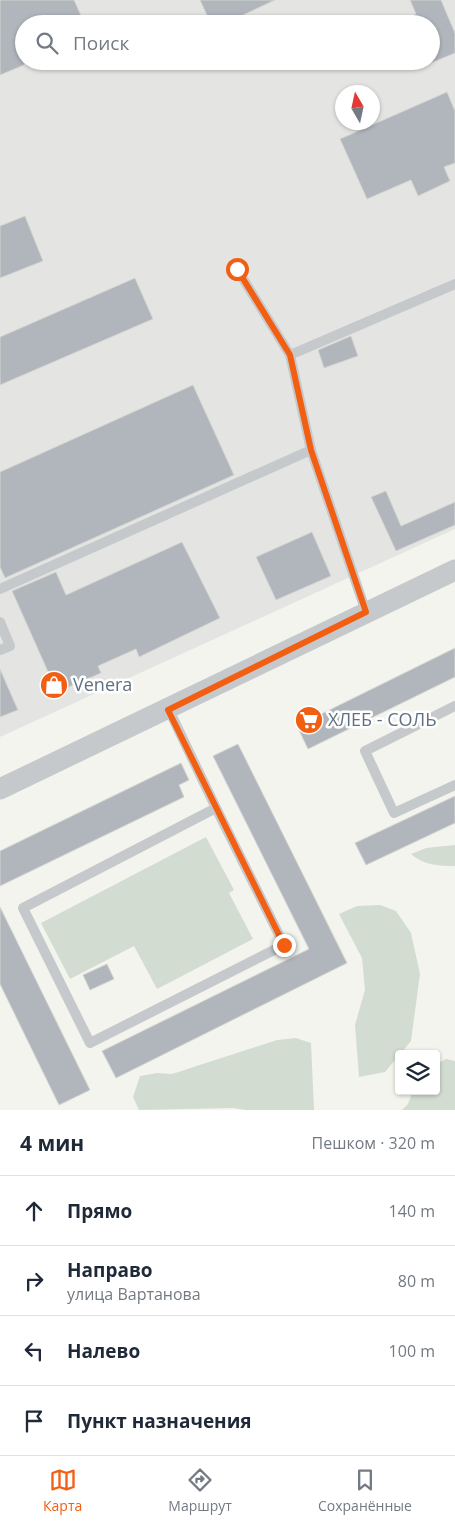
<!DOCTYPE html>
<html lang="ru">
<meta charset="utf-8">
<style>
body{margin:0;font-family:"Open Sans",sans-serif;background:#f2f2f3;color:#1f2937}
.controls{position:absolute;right:15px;bottom:15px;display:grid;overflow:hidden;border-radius:5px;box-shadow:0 1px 4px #0004}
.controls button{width:45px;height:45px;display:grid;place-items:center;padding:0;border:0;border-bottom:1px solid #e0e1e3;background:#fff;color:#1f2937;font:25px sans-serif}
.compass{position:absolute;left:335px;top:85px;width:45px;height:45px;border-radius:50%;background:#fff;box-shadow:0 1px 4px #0004;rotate:351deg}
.stop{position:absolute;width:15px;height:15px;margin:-11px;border:4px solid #f25e12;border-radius:50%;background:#fff}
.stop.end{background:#f25e12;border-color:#fff;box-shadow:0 1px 5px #0008}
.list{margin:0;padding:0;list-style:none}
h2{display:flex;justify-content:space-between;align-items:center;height:65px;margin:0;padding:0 20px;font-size:21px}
h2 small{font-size:16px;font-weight:400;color:#747a83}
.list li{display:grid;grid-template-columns:32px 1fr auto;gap:15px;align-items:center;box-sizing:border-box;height:70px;padding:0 20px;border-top:1px solid #e0e1e3}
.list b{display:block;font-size:19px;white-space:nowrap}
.list p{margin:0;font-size:16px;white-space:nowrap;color:#747a83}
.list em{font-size:16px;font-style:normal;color:#747a83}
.icon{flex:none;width:28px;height:28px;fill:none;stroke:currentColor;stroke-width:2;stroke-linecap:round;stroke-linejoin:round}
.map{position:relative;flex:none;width:455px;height:1110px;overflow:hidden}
.search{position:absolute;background:#fff;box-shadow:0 1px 4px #0004;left:15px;right:15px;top:15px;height:55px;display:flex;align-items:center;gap:12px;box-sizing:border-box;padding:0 18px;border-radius:28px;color:#747a83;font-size:19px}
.sheet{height:345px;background:#fff}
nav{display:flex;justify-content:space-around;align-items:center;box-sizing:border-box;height:70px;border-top:1px solid #e0e1e3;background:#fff;font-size:14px;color:#747a83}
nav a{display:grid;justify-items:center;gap:2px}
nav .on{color:#f25e12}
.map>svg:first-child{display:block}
.built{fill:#e4e5e3;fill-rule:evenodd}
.green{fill:#d3dcd0}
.building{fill:#b0b6bc;stroke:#d5d5d2}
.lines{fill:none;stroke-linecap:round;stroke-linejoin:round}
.lane{stroke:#c6c9cc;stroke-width:10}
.street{stroke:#c6c9cc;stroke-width:21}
.route{stroke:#f25e12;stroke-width:6}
.labels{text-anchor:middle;stroke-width:5;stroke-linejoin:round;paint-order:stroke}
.poi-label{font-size:18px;fill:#607083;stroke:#fff;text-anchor:start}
</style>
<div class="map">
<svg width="455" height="1110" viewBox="0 0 455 1110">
<rect width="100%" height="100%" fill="#f4f4ef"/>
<path class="built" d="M0 0H455V529L0 737ZM24 24H431V61H24ZM342 92H372V122H342Z"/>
<g class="green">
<polygon points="206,837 234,890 229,893 253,939 157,989 134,946 70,979 41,923"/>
<path d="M455 845V866C439 866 423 865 411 854L426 848Z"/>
<polygon points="380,905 396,911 411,933 420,974 411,1041 385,1072 359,1077 355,1025 365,990 362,958 339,914 357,906"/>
<polygon points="296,1038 311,1043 314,1110 246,1110 233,1108 139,1110 133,1097 140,1076 157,1073 172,1074 277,1040"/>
<polygon points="446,1059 455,1061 455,1110 402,1110 408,1104 413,1091 436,1091 436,1064"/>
</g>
<g class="building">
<polygon points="0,0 74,0 85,24 24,24 24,65 0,75"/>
<polygon points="200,0 275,0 224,24 211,24"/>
<polygon points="410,0 441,0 455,33 455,53 431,63 431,24 392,24 416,14"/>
<polygon points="447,92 455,111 455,163 444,167 450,181 418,196 411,180 367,199 340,139"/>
<polygon points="25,216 43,261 0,278 0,226"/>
<polygon points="135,278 153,319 0,385 0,337"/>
<polygon points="351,336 358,356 324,368 318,350"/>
<polygon points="193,385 234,475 5,578 0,567 0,472"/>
<polygon points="386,491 401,526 455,502 455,525 396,551 371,497"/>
<polygon points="312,532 331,576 276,600 256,557"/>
<polygon points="182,542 220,618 139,657 136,649 98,666 101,673 57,692 12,591 56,572 66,595"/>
<polygon points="455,648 455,677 308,749 297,726"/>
<polygon points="0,669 18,710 0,717"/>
<polygon points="238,744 347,963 116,1078 102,1051 309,949 213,756"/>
<polygon points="181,763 189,780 179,785 184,797 0,886 0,851"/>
<polygon points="455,796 455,823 366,865 355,843"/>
<polygon points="0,907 90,1090 59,1105 0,984"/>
<polygon points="107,964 114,979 90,990 83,975"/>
</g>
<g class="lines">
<g class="lane">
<polyline points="237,269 290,355"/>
<polyline points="311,450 290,355 455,284"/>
<polyline points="0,589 311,450 366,612"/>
<polyline points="0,622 10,646 0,650"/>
<polyline points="455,706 365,751 394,813 455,785"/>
<polyline points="169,710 216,808 23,908 90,1043 284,945 216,808"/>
</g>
<polyline class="street" points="0,789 455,570"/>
</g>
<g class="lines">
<polyline class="route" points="237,269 290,355 311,450 366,612 168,710 284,945"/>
</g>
<defs>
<symbol id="shop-disc" viewBox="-11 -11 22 22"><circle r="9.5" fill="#f25e12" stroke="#fff"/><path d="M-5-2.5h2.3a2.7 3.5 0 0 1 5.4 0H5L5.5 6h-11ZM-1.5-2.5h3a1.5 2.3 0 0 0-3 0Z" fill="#fff"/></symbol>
<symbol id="supermarket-disc" viewBox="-11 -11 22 22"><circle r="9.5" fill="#f25e12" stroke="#fff"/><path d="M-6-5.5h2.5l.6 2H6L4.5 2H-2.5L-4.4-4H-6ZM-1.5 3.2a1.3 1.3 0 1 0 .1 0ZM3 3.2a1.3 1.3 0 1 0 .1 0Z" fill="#fff"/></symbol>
</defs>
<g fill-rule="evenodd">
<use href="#shop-disc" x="38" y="669" width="32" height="32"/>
<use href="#supermarket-disc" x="293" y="704" width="32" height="32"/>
</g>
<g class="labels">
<g class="poi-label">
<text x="73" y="691">Venera</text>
<text x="328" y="726">ХЛЕБ - СОЛЬ</text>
</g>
</g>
</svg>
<div class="controls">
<button><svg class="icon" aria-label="layers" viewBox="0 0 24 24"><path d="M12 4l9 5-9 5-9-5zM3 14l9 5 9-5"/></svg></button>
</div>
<svg class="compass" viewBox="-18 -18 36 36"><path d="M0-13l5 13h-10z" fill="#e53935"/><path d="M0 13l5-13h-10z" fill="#747a83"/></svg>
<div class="stop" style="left:237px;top:269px"></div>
<div class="stop end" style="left:284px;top:945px"></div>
<div class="search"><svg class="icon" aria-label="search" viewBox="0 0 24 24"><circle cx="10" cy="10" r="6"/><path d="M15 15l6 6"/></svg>Поиск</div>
</div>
<section class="sheet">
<h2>4 мин<small>Пешком · 320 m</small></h2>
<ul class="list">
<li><svg class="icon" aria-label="ahead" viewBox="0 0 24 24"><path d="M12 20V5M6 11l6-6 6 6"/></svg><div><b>Прямо</b></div><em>140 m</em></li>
<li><svg class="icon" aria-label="right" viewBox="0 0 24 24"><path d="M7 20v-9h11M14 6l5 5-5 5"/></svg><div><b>Направо</b><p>улица Вартанова</p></div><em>80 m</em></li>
<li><svg class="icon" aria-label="left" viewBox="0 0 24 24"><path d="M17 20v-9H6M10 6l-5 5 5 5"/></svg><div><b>Налево</b></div><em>100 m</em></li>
<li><svg class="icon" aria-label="arrive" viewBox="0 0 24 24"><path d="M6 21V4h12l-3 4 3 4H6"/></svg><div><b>Пункт назначения</b></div></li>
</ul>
</section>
<nav>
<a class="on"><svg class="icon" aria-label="map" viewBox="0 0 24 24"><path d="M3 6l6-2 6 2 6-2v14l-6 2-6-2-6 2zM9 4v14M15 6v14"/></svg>Карта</a>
<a><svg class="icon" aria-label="directions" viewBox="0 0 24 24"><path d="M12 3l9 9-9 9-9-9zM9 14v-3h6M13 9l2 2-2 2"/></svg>Маршрут</a>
<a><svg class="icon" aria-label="saved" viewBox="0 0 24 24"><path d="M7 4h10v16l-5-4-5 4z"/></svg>Сохранённые</a>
</nav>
